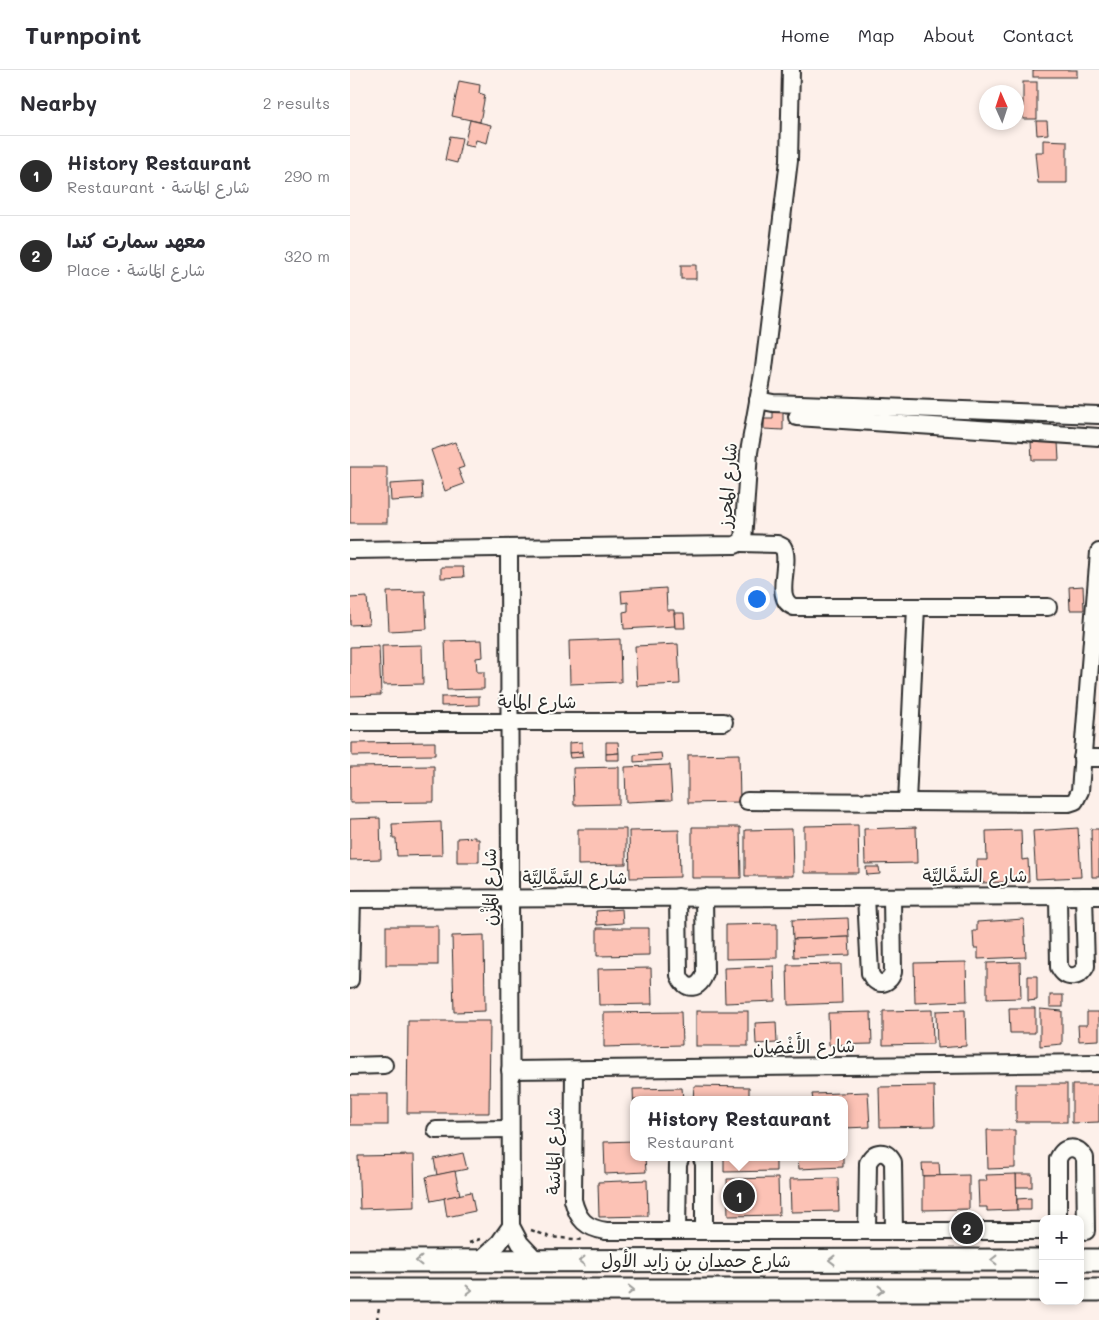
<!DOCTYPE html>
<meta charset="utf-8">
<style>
body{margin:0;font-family:Mali,"Playpen Sans Arabic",sans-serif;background:#f7f7f7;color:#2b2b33}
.controls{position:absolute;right:15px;bottom:15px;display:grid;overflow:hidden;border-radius:10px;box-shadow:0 2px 8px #0003}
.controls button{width:45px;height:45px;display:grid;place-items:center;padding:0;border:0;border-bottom:1px solid #e1e1e2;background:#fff;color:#2b2b33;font:25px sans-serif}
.compass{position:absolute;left:629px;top:15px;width:45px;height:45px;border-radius:50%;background:#fff;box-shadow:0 2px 8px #0003;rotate:357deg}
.you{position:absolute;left:406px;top:528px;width:18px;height:18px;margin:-12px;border:4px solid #fff;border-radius:50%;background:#1a73e8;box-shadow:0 0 0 8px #1a73e833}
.badge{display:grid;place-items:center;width:32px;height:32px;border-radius:50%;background:#2b2b2b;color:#fff;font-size:16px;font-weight:700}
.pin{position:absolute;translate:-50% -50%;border:2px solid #fff;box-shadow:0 1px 5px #0006}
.popup{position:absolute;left:280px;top:1026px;width:218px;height:65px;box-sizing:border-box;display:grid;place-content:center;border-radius:10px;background:#fff;filter:drop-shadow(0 1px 4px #0005);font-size:16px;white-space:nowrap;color:#7c7c81}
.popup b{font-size:19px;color:#2b2b33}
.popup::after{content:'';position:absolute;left:50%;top:100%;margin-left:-10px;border:10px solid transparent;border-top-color:#fff}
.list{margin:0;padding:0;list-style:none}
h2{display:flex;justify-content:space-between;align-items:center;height:65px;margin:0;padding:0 20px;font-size:21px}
h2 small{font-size:16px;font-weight:400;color:#7c7c81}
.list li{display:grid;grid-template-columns:32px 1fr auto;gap:15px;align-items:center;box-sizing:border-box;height:80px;padding:0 20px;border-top:1px solid #e1e1e2}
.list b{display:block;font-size:19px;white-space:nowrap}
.list p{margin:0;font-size:16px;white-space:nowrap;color:#7c7c81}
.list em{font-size:16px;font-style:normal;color:#7c7c81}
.map{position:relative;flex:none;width:749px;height:1250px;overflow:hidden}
header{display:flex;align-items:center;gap:30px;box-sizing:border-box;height:70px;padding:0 25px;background:#fff;border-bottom:1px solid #e1e1e2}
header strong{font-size:24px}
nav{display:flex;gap:28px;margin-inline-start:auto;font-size:18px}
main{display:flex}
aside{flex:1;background:#fff}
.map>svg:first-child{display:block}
.building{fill:#fcc2b5;stroke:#2b2b2b}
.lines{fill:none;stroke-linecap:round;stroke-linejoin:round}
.minor-casing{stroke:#2b2b2b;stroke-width:20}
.major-casing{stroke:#2b2b2b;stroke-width:25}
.path{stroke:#2b2b2b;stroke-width:2.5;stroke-dasharray:4 4;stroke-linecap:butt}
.minor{stroke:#fdfcf7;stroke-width:16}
.major{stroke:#fdfcf7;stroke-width:21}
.oneway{stroke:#9e9e9b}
.labels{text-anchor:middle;stroke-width:4;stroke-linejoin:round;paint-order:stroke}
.street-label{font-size:18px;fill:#2b2b2b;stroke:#fdfcf7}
</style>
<header>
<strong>Turnpoint</strong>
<nav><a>Home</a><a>Map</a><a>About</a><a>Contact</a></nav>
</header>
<main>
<aside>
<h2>Nearby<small>2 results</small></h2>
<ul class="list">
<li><span class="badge">1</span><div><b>History Restaurant</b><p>Restaurant · شارع المَاسَة</p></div><em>290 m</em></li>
<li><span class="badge">2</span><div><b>معهد سمارت كندا</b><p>Place · شارع المَاسَة</p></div><em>320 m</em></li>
</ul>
</aside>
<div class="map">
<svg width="749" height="1250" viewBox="0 0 749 1250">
<rect width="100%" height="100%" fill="#fdf0ea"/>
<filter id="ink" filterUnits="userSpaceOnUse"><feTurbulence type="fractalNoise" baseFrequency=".02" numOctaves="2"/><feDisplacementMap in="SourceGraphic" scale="10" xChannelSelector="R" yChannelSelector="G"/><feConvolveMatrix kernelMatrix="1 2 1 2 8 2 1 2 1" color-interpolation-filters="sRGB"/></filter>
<g filter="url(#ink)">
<g class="building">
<rect x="683" y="0" width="44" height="7"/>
<polygon points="109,11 130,15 129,23 135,25 130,52 102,46"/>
<rect x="673" y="12" width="14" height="37"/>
<polygon points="120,50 141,55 137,73 126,70 124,77 114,75"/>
<polygon points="686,51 697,51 698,64 687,65"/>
<polygon points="100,66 112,68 107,93 95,90"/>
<polygon points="693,70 717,71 717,113 688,113 685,82 693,82"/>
<rect x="331" y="195" width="15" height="14"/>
<polygon points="423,341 433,341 433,360 414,359 414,349 423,349"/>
<polygon points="105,372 114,397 108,399 114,414 95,421 81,380"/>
<polygon points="681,372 708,372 709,390 682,390"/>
<rect x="0" y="397" width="37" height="56"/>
<polygon points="72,412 73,429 41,431 40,414"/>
<polygon points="91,497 113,497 114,507 91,508"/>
<polygon points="733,516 734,540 720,540 719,517"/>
<polygon points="316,518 317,540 324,540 325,556 274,559 273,542 278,541 278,532 272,533 271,521"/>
<polygon points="75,521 77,559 39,561 37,522"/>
<polygon points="17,527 19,554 0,555 0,528"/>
<polygon points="324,543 334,543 335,558 325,558"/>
<polygon points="270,569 271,612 220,614 219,571"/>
<polygon points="132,570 133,587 126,588 127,602 134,602 134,619 97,620 95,571"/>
<polygon points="328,574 330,614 287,616 285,576"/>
<polygon points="72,575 73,614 33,615 32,576"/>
<polygon points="29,576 31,625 0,626 0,577"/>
<polygon points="129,626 129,635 91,636 91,627"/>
<polygon points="85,672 85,685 2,686 2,673"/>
<polygon points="232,672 232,682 219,683 219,673"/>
<polygon points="256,672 268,672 269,683 256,684"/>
<polygon points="232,682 233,687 220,688 219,683"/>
<polygon points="269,683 269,690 256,690 256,684"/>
<polygon points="311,683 312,690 284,692 284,685"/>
<polygon points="389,684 390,732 338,733 338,685"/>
<polygon points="320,695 322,730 276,732 275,697"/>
<polygon points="84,696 84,732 0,733 0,697"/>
<polygon points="269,697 269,734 224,735 223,698"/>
<polygon points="30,748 31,789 0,790 0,749"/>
<polygon points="91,752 92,785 47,786 46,769 43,769 42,754"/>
<polygon points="508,755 509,803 454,803 454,756"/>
<polygon points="342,757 390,757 391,808 342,808"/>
<polygon points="566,757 567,793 515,794 514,759"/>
<polygon points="728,758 731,807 686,809 683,761"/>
<polygon points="228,759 276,759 276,794 228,795"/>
<polygon points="442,759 443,806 395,806 395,760"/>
<polygon points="741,759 749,759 749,807 742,807"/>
<polygon points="329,760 330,807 280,808 279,761"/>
<polygon points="671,760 672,790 678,789 679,811 632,813 632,809 627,809 627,790 637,790 636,761"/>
<polygon points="125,767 125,769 129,769 129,792 107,792 107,768"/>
<polygon points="516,797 529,797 530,804 517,805"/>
<polygon points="272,839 273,853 247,855 246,841"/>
<polygon points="498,848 499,867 443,869 442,850"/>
<polygon points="674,849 676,887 628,889 628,878 624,878 623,861 627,861 627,852"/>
<polygon points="427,854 427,888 376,889 376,855"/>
<rect x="36" y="856" width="52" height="39"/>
<polygon points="247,858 299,858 299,885 247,886"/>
<polygon points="134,865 135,941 104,942 102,866"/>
<polygon points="499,867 500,885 444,887 443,869"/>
<polygon points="616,892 617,931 565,933 564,893"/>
<polygon points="670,892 671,928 637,929 637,893"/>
<polygon points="491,894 492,933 438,935 437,895"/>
<polygon points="424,896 425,931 375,933 374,898"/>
<polygon points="301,898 302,934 249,935 248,899"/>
<polygon points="678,906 687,906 687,930 678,931"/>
<rect x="700" y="925" width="13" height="12"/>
<polygon points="659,938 685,938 685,963 660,963"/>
<polygon points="690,939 712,941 712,974 690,976"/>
<polygon points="582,940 583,974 533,975 533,941"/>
<polygon points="615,940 616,976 587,978 586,941"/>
<rect x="346" y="941" width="52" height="35"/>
<polygon points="331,942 332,975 254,977 254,943"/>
<polygon points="521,942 522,974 479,975 478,943"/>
<polygon points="737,942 749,942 749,970 729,971 728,955 737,955"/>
<polygon points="58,951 140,951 139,1043 57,1043"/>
<polygon points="426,952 427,973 406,974 405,953"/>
<rect x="666" y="1014" width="51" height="38"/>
<polygon points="722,1015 749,1015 749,1052 722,1053"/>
<polygon points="344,1016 399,1017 399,1030 343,1030"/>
<polygon points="584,1016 585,1056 530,1057 529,1017"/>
<polygon points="332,1018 333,1030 284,1030 284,1046 283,1019"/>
<polygon points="518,1022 520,1057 494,1058 494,1030 463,1030 462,1024"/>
<rect x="0" y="1024" width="38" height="31"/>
<polygon points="637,1060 665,1060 665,1098 638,1099"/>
<polygon points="284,1071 284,1087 295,1087 296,1102 255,1104 254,1072"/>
<polygon points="113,1083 117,1099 87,1105 84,1089"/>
<polygon points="64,1085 65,1137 10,1139 8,1086"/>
<polygon points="374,1087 426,1087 426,1101 374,1102"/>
<polygon points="448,1087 493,1087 493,1097 449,1099"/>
<polygon points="572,1093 589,1093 590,1106 573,1106"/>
<polygon points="105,1101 110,1125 81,1131 76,1107"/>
<rect x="666" y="1104" width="16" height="13"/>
<polygon points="666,1104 667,1140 637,1141 637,1137 629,1137 628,1111 637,1111 636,1105"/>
<polygon points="619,1105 619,1139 573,1140 573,1106"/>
<polygon points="428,1108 429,1145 378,1146 377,1109"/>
<polygon points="488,1108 489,1141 441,1142 440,1109"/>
<polygon points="297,1110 298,1146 249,1147 248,1112"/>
<polygon points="121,1122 125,1141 97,1147 94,1128"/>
<polygon points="681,1128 681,1140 667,1140 667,1129"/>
</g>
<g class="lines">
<defs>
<g id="minor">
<polyline points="408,330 423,333 749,345"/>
<polyline points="447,347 749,367"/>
<path d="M391 473 427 474 433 477C442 493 422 529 444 537H698"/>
<polyline points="159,478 161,1156 170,1173 187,1191"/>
<polyline points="0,480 385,475 393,471 399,382 414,298 439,90 441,0"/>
<polyline points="0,652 374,652"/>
<polyline points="732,688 749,688"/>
<polyline points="397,731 719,733 725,731 730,721 749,482"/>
<polyline points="557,732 566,537"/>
<path d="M708 826 709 897C716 910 729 909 736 896L734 826"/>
<path d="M328 827 329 905C335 922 350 920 355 903L354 827"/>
<path d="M516 827 520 903C525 917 539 916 543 902L542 827"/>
<polyline points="0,829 749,826"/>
<polyline points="0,910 2,829"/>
<polyline points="0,996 34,995"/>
<polyline points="160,1000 749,993"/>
<path d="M224 1000 223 1130C228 1150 236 1158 256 1161H693"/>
<polyline points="86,1060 160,1059"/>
<polyline points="351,1087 354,1093 354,1161"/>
<path d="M708 1149V1089C714 1075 727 1075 735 1088L736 1161"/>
<polyline points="327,1161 328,1094 331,1087"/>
<path d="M517 1161 518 1093C524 1080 536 1079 543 1092L544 1161"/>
<polyline points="129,1191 149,1173 161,1156"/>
</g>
<g id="major">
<polyline points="730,1190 749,1190"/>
<polyline points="0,1191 693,1190"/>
<polyline points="0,1220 693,1220"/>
<polyline points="730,1220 749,1220"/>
</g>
</defs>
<use href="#minor" class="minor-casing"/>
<use href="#major" class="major-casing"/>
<g class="path">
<polyline points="181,1160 200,1167 234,1170"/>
<polyline points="119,1173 130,1169"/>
<polyline points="27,1250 29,1237"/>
</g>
<use href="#minor" class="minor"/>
<use href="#major" class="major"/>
</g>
<defs><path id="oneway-chevron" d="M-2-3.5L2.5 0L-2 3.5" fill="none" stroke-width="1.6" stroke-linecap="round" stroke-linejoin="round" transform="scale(1.25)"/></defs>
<g class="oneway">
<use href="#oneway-chevron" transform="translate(482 1190) rotate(180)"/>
<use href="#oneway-chevron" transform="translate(644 1190) rotate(180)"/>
<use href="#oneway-chevron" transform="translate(69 1191) rotate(180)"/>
<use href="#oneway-chevron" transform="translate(232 1191) rotate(-180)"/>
<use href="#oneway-chevron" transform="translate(119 1220)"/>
<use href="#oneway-chevron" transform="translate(281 1220)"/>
<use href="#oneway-chevron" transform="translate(531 1220)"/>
</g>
</g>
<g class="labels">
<g class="street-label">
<text transform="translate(378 415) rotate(-86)" y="6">شارع المحرز</text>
<text x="187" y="638">شارع الماية</text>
<text x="625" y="812">شارع السَّمَّالِيَّة</text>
<text x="225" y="814">شارع السَّمَّالِيَّة</text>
<text transform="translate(140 817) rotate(-90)" y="6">شارع المُزْن</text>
<text transform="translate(454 977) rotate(-1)" y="6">شارع الأَغْصَان</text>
<text transform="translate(204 1081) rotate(-90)" y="6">شارع المَاسَة</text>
<text x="346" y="1197">شارع حمدان بن زايد الأول</text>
</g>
</g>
</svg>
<div class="controls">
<button>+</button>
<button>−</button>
</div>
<svg class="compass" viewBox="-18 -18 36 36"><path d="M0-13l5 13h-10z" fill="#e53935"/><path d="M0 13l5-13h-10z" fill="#7c7c81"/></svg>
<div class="you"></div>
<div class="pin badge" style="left:389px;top:1126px">1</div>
<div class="popup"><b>History Restaurant</b>Restaurant</div>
<div class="pin badge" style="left:617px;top:1158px">2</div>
</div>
</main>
